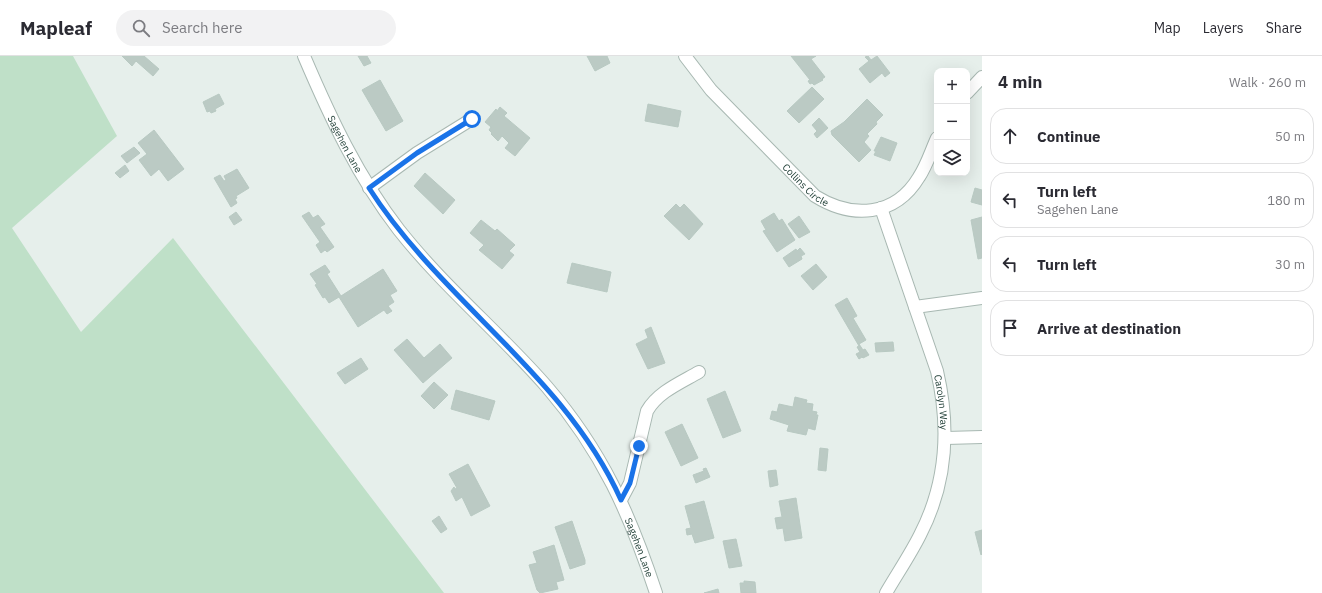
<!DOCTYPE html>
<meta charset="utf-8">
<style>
body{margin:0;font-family:"IBM Plex Sans",sans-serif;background:#f2f2f3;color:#2b2b33}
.controls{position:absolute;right:12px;top:12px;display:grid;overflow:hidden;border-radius:8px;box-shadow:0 4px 16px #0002}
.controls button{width:36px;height:36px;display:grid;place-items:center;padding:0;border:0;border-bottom:1px solid #e1e1e2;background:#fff;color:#2b2b33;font:20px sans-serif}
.stop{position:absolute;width:12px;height:12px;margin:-9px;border:3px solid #1a73e8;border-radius:50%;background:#fff}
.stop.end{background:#1a73e8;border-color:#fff;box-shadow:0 1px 4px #0008}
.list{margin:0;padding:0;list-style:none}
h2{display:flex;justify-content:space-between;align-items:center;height:52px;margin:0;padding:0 16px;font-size:17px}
h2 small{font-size:13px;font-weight:400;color:#7c7c81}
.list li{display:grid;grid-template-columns:26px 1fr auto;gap:12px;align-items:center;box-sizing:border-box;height:56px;margin:0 8px 8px;padding:0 8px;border:1px solid #e1e1e2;border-radius:16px}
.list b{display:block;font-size:15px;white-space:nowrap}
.list p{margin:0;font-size:13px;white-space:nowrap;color:#7c7c81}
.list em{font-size:13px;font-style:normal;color:#7c7c81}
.icon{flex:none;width:22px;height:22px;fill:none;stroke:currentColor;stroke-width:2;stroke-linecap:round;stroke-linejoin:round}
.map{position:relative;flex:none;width:982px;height:537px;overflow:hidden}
header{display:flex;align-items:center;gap:24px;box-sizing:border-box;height:56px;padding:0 20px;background:#fff;border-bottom:1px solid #e1e1e2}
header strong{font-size:19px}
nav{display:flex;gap:22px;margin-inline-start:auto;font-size:14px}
.search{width:280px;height:36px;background:#f2f2f3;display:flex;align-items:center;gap:10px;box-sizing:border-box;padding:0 14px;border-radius:22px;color:#7c7c81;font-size:15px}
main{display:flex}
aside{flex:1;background:#fff}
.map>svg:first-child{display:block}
.green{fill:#bfe0c8}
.building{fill:#bbcac4;stroke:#b8c9c2}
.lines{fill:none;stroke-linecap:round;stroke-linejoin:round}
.minor-casing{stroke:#a8b8b2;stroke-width:14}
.minor{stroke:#fff;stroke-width:12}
.route{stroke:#1a73e8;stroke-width:5}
.labels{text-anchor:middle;stroke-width:3;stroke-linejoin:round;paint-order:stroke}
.street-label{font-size:10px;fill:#24423a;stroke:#f7fbf9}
</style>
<header>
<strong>Mapleaf</strong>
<div class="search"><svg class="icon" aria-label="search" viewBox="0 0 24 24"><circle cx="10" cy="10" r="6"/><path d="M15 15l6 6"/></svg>Search here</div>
<nav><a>Map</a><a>Layers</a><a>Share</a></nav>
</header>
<main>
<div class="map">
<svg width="982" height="537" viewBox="0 0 982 537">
<rect width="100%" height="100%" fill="#e6efeb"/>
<polygon class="green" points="0,0 73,0 117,80 12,172 81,276 173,182 444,537 0,537"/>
<g class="building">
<polygon points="122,0 144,0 159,13 153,20 136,5 132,10"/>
<polygon points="358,0 367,0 371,7 364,10"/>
<polygon points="587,0 607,0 610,7 595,15"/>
<polygon points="791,0 816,0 811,3 825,21 822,23 823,24 814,29 812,27 810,28 808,25 810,24"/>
<polygon points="868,0 871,4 877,0 890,17 885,21 882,17 870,27 859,13 869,5 865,1"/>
<polygon points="380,24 403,65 386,75 362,34"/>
<polygon points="812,31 824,43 799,67 787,55"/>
<polygon points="219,38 224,48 215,53 216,55 211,57 210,55 207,56 203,46"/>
<polygon points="867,43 883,59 876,66 877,68 867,78 869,80 864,86 871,94 859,106 832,79 831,75 844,66"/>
<polygon points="648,48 681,55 678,71 645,65"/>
<polygon points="500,51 507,57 504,60 530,82 515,100 505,92 509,87 502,80 498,85 491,78 492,77 489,74 491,71 485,66 496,53 497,55"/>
<polygon points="819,62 828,72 817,82 814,78 817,75 812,69"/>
<polygon points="154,74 184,113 168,125 159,113 151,120 139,104 147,98 138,87"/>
<polygon points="881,81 897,87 890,105 874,99 876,95 874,95"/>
<polygon points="134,91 140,97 127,107 121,100"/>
<polygon points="125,109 129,115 120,122 115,117"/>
<polygon points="237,113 249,132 236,140 237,142 235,143 237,147 231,151 214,122 220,119 224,125 226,124 224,120"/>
<polygon points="425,117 455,144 443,158 414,130"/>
<polygon points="975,132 982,134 982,149 971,146"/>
<polygon points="676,148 680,152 684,148 703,168 689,184 664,160"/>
<polygon points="236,156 242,164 234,169 229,161"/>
<polygon points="309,156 313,162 318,159 325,168 320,171 334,191 327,196 325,194 321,197 316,189 320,186 302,160"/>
<polygon points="774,157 779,165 782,163 795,184 777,196 763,175 766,174 761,165"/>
<polygon points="799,160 810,176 799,182 788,168"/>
<polygon points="982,161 982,202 978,203 971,164"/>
<polygon points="481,164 495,175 497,173 515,189 509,195 514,199 502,213 479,194 484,189 470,177"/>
<polygon points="800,192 805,198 801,200 802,203 789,211 783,202 796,193 797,195"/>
<polygon points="572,207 611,216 607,236 567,227"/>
<polygon points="816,208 827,221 813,234 801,220"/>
<polygon points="325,209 330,216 327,218 341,240 383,213 397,235 390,239 394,246 388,250 392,255 387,258 384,254 358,271 339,241 329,247 325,241 323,242 315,229 317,228 310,218"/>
<polygon points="847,242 857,260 853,262 866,284 859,288 863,294 865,293 869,299 863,302 862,301 859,303 856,298 860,296 857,291 859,290 835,249"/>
<polygon points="651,271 665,307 648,313 636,288 648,282 645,274"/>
<polygon points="407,283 424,302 440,288 452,302 423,327 394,294"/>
<polygon points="893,286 894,295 876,296 875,287"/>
<polygon points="361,302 368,313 345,328 337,317"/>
<polygon points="434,326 448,339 434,353 421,340"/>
<polygon points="456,334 495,345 489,364 451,353"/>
<polygon points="725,335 741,375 723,382 707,343"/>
<polygon points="795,341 807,344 806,347 813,348 812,355 817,356 816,359 818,359 815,374 808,372 806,379 787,375 789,369 770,363 772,355 777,356 779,348 793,351"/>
<polygon points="682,368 698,402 681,410 665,376"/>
<polygon points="820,392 828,393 826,415 818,414"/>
<polygon points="468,408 490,450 471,460 462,441 456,445 451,435 454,431 455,433 457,432 449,418"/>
<polygon points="706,412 710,421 696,427 693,419 704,415 703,413"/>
<polygon points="776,414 778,429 770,431 768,415"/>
<polygon points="796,442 802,482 785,485 783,472 777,473 775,462 782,461 779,445"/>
<polygon points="704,445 714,482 695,487 692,478 687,479 686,473 691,472 685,450"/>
<polygon points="439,460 447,473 441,477 432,465"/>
<polygon points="572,465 585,504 585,508 570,513 555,471"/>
<polygon points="982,474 982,498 981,499 975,476"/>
<polygon points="736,483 742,510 729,512 723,485"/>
<polygon points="554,489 564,524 556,526 558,533 540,537 537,534 529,509 537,507 533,496"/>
<polygon points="744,525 755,526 756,537 741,537 740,527 744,527"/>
<polygon points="718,533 719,537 704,537"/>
</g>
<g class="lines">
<defs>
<g id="minor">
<path id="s1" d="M304 0C330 61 358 121 399 174 444 231 500 277 547 331 602 395 630 458 656 537"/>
<path id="s2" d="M685 0 711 34 815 140C852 163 895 161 919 121 927 109 931 95 937 82"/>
<polyline points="967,37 982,21"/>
<polyline points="369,132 417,97 472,63"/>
<path id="s3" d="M881 152 937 315C950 371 947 427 920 479 910 499 897 518 886 537"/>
<polyline points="915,251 982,242"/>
<polyline points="946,382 982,381"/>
<path d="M621 444 630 427 647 355C658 336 680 327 699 316"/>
</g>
</defs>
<use href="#minor" class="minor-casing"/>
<use href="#minor" class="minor"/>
</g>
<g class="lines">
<path class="route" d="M472 63 417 97 369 132C442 246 565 319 621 444L630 427 639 390"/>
</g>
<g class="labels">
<g class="street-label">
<text dy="4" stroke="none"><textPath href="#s1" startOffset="97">Sagehen Lane</textPath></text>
<text dy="4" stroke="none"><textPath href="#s2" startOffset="177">Collins Circle</textPath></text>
<text dy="4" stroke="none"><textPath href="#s3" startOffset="204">Carolyn Way</textPath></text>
<text dy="4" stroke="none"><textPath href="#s1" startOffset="601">Sagehen Lane</textPath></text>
</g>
</g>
</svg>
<div class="controls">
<button>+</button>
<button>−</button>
<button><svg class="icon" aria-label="layers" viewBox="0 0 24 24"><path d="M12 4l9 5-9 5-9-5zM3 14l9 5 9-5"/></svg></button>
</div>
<div class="stop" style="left:472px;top:63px"></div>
<div class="stop end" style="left:639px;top:390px"></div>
</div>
<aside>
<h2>4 min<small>Walk · 260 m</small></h2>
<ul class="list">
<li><svg class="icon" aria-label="ahead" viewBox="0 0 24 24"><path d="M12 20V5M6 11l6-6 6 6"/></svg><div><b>Continue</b></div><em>50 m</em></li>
<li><svg class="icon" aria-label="left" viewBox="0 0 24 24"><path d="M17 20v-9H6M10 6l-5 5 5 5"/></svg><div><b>Turn left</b><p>Sagehen Lane</p></div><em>180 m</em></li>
<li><svg class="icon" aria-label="left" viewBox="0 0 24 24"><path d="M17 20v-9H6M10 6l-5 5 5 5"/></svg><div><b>Turn left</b></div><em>30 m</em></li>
<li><svg class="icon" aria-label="arrive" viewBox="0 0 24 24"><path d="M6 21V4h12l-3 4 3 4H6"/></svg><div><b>Arrive at destination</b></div></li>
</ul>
</aside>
</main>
